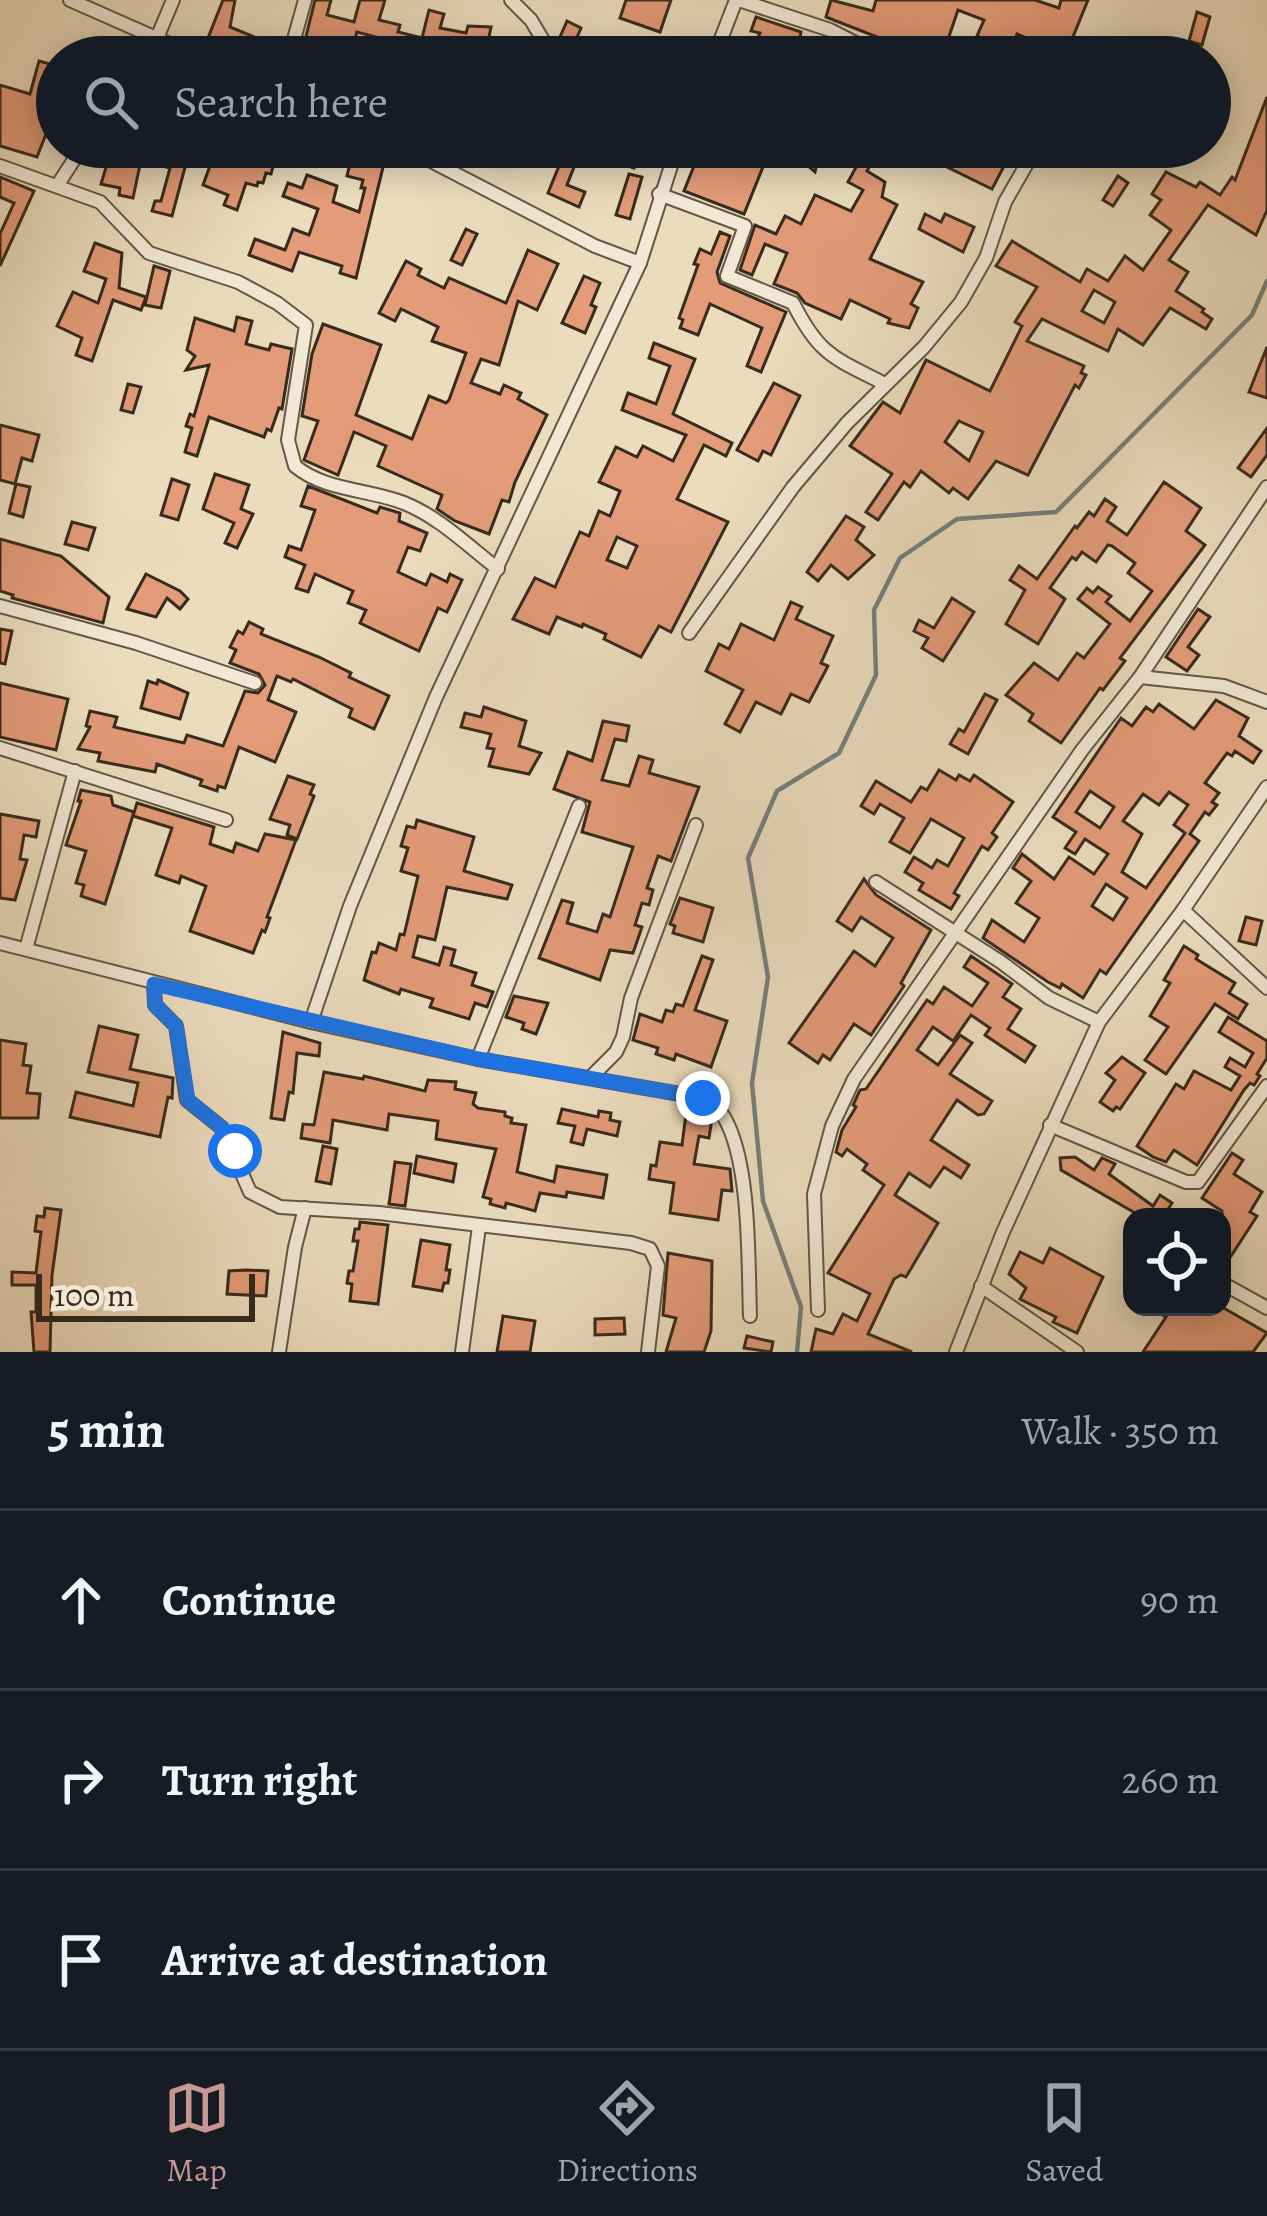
<!DOCTYPE html>
<meta charset="utf-8">
<style>
body{margin:0;font-family:Alegreya,serif;background:#242831;color:#f1f3f6}
.controls{position:absolute;right:36px;bottom:36px;display:grid;overflow:hidden;border-radius:24px;box-shadow:0 6px 30px #0003}
.controls button{width:108px;height:108px;display:grid;place-items:center;padding:0;border:0;border-bottom:3px solid #363941;background:#171b24;color:#f1f3f6;font:60px sans-serif}
.scale{position:absolute;left:36px;bottom:30px;width:219px;box-sizing:border-box;padding-left:12px;border:6px solid #372b1c;border-top:0;font-size:33px;line-height:42px;white-space:nowrap;color:#372b1c;-webkit-text-stroke:9px #f2e8d5;paint-order:stroke}
.stop{position:absolute;width:36px;height:36px;margin:-27px;border:9px solid #1a73e8;border-radius:50%;background:#fff}
.stop.end{background:#1a73e8;border-color:#fff;box-shadow:0 3px 12px #0008}
.list{margin:0;padding:0;list-style:none}
h2{display:flex;justify-content:space-between;align-items:center;height:156px;margin:0;padding:0 48px;font-size:51px}
h2 small{font-size:39px;font-weight:400;color:#9ea1a6}
.list li{display:grid;grid-template-columns:78px 1fr auto;gap:36px;align-items:center;box-sizing:border-box;height:180px;padding:0 48px;border-top:3px solid #363941}
.list b{display:block;font-size:45px;white-space:nowrap}
.list em{font-size:39px;font-style:normal;color:#9ea1a6}
.icon{flex:none;width:66px;height:66px;fill:none;stroke:currentColor;stroke-width:2;stroke-linecap:round;stroke-linejoin:round}
.map{position:relative;flex:none;width:1267px;height:1352px;overflow:hidden}
.search{position:absolute;background:#171b24;box-shadow:0 6px 30px #0003;left:36px;right:36px;top:36px;height:132px;display:flex;align-items:center;gap:30px;box-sizing:border-box;padding:0 42px;border-radius:66px;color:#9ea1a6;font-size:45px}
.sheet{height:696px;background:#171b24}
nav{display:flex;justify-content:space-around;align-items:center;box-sizing:border-box;height:168px;border-top:3px solid #363941;background:#171b24;font-size:33px;color:#9ea1a6}
nav a{display:grid;justify-items:center;gap:6px}
nav .on{color:#c59692}
.map>svg:first-child{display:block}
.lines{fill:none;stroke-linecap:round;stroke-linejoin:round}
.stream{stroke:#75807d;stroke-width:4.5}
.building{fill:#e39b79;stroke:#372b1c;stroke-width:3;fill-rule:evenodd}
.street-casing{stroke:#645744;stroke-width:16}
.street{stroke:#f2e8d5;stroke-width:12}
.route{stroke:#1a73e8;stroke-width:15}
</style>
<div class="map">
<svg width="1267" height="1352" viewBox="0 0 1267 1352">
<rect width="100%" height="100%" fill="#ebdcbe"/>
<filter id="stains"><feTurbulence type="fractalNoise" baseFrequency=".00167" numOctaves="4"/><feColorMatrix values="0 0 0 0 .2 0 0 0 0 .09 0 0 0 0 .02 0 0 0 .5 -.17"/></filter>
<radialGradient id="worn" r=".72"><stop offset=".6" stop-color="#630" stop-opacity="0"/><stop offset="1" stop-color="#630" stop-opacity=".3"/></radialGradient>
<g class="lines">
<polyline class="stream" points="797,1352 801,1307 763,1201 752,1083 768,977 748,858 777,791 839,753 876,675 874,610 900,558 957,519 1056,512 1252,315 1267,281"/>
</g>
<g class="building">
<polygon points="223,0 235,0 230,27 262,40 255,57 208,38"/>
<polygon points="315,0 331,0 327,15 354,22 360,0 385,0 379,20 400,25 398,32 422,38 429,10 444,14 440,28 466,33 468,26 491,27 485,57 430,57 407,51 407,57 375,57 380,38 357,32 351,52 321,44 317,57 301,57"/>
<polygon points="626,0 671,0 660,32 620,18"/>
<polygon points="831,0 873,11 876,0 1035,0 1059,8 1061,0 1088,0 1066,54 1017,34 1008,57 995,52 998,45 977,36 984,20 958,10 942,57 928,57 826,17"/>
<polygon points="1197,12 1210,17 1202,45 1189,41"/>
<polygon points="756,17 801,32 800,37 816,45 811,57 748,57 760,33 751,31"/>
<polygon points="567,21 581,28 574,44 560,37"/>
<polygon points="672,44 704,55 704,57 667,57"/>
<polygon points="39,61 57,66 49,100 57,106 37,157 0,146 0,85 30,94"/>
<path d="M1267 97V210L1256 235 1208 205 1169 260 1188 272 1176 291 1204 309 1202 312 1212 319 1206 329 1170 308 1143 345 1118 329 1108 351 1042 319 1027 341 1084 366 1081 373 1086 375 1079 388 1075 385 1028 475 996 461 968 499 953 488 949 493 921 471 910 487 904 482 878 520 866 512 892 474 850 446 883 402 900 413 926 360 990 391 1022 326 1015 322 1037 287 996 266 1012 241 1080 282 1087 269 1108 281 1125 256 1143 270 1171 230 1150 215 1161 200 1152 194 1166 172 1196 187 1200 182 1220 195 1232 177 1235 180ZM1094 290 1115 302 1104 323 1082 311ZM959 421 983 432 969 461 945 442Z"/>
<polygon points="129,147 153,147 188,156 172,216 152,211 155,201 161,201 170,168 141,160 133,198 119,195 120,188 101,184 109,157 125,161"/>
<polygon points="194,147 214,147 213,150 236,159 240,147 278,147 271,174 266,173 263,183 258,182 257,186 246,183 237,210 224,205 228,195 203,185 210,166 190,159"/>
<polygon points="582,147 567,185 585,192 579,207 548,193 563,156 543,148"/>
<polygon points="626,147 640,151 634,168 620,163"/>
<polygon points="688,147 771,147 744,214 684,191 694,166 683,162"/>
<polygon points="787,147 821,147 815,172"/>
<polygon points="906,147 950,147 968,155 972,147 1014,147 992,189"/>
<polygon points="352,155 384,163 356,278 340,273 342,266 299,252 292,271 249,255 255,239 285,250 293,229 309,235 318,209 283,196 288,183 302,188 307,175 337,186 333,202 359,212 365,188 361,188 363,180 347,176"/>
<polygon points="861,158 871,164 867,171 885,182 882,197 897,205 870,259 923,282 911,304 918,308 909,328 888,323 890,319 850,300 841,319 805,303 797,293 774,284 787,253 765,244 752,275 740,270 755,225 776,234 785,216 801,224 815,195 851,211 863,190 848,182"/>
<polygon points="629,174 642,177 630,219 616,215"/>
<polygon points="1118,176 1128,183 1113,206 1103,200"/>
<polygon points="0,177 34,191 0,266 0,234 14,203 0,197"/>
<polygon points="925,214 941,222 945,214 974,227 963,252 919,229"/>
<polygon points="466,229 477,234 462,265 451,260"/>
<polygon points="720,232 730,236 717,272 720,283 786,312 761,372 747,366 762,328 710,304 698,335 680,328 683,320 679,318 698,265 694,264 700,249 711,254"/>
<polygon points="95,243 122,253 119,288 146,297 141,310 113,300 92,361 76,355 82,338 57,326 73,292 98,303 106,279 84,271"/>
<polygon points="528,250 558,264 537,310 518,301 499,365 481,359 471,383 500,394 504,385 521,393 518,399 547,415 515,482 509,502 502,500 489,534 455,521 437,509 442,495 378,466 386,446 354,432 338,475 304,460 318,421 302,416 312,354 323,324 381,345 356,415 412,439 429,396 446,403 449,400 466,353 432,341 438,327 401,309 395,321 379,313 406,261 421,269 418,275 444,288 449,278 506,303"/>
<polygon points="154,266 170,271 161,308 145,305"/>
<polygon points="584,276 600,283 591,305 596,307 585,333 562,323"/>
<polygon points="237,317 252,321 246,344 269,350 271,344 292,349 282,409 279,408 271,431 267,429 264,437 209,417 197,456 185,452 192,428 186,426 190,414 194,416 209,365 186,370 195,356 187,350 195,318 234,331"/>
<path d="M654 343 695 359 673 414 732 443 726 456 704 445 677 499 728 522 671 632 659 626 641 657 604 639 606 634 583 624 582 627 557 617 549 634 513 619 535 578 555 587 580 532 589 536 599 511 610 516 620 491 599 482 616 447 637 457 643 446 673 461 686 435 622 410 628 393 656 404 670 366 649 358ZM617 537 637 546 627 568 607 560Z"/>
<polygon points="1267,347 1267,398 1249,392"/>
<polygon points="774,383 800,396 771,455 763,451 758,461 737,450"/>
<polygon points="128,384 141,387 133,413 121,410"/>
<polygon points="0,425 39,435 32,461 22,458 15,484 0,480"/>
<polygon points="1267,428 1267,455 1251,477 1238,468"/>
<polygon points="215,474 249,485 241,509 253,514 237,548 225,543 234,523 203,509"/>
<polygon points="172,479 189,485 178,520 161,515"/>
<polygon points="1164,482 1201,508 1186,531 1205,545 1120,658 1125,661 1103,690 1100,688 1061,743 1029,721 1033,714 1006,695 1034,663 1058,680 1077,653 1084,658 1110,624 1078,599 1087,588 1093,593 1098,587 1111,596 1106,602 1130,621 1152,591 1128,573 1135,563 1112,546 1108,545 1096,562 1082,552 1076,560 1072,557 1050,588 1065,599 1038,644 1006,624 1025,590 1010,580 1019,566 1037,579 1075,526 1077,528 1089,512 1094,516 1105,499 1116,507 1107,521 1127,535"/>
<polygon points="16,484 30,487 23,517 9,513"/>
<polygon points="308,486 377,513 380,507 400,513 399,521 427,533 420,551 408,547 398,572 426,585 431,574 447,582 450,574 462,580 447,612 438,608 419,651 360,623 366,610 348,603 353,591 315,574 308,592 296,588 305,565 285,557 289,546 301,550 315,510 301,506"/>
<polygon points="846,516 864,527 856,540 874,555 848,579 831,565 818,581 807,572"/>
<polygon points="72,522 95,528 88,550 65,544"/>
<polygon points="0,539 61,556 109,597 103,623 12,598 13,595 0,591"/>
<polygon points="146,574 180,591 188,599 180,609 167,598 156,617 127,609"/>
<polygon points="952,598 974,612 943,661 922,648 928,638 914,631 919,620 934,628"/>
<polygon points="791,602 802,607 796,619 833,636 821,663 828,666 809,702 791,694 781,714 756,702 740,732 725,724 743,690 706,671 719,644 729,649 741,624 774,640"/>
<polygon points="1198,609 1210,617 1188,647 1199,655 1187,671 1166,657"/>
<polygon points="249,622 263,629 261,634 319,657 351,673 349,677 389,696 374,729 349,717 352,709 293,679 291,682 277,676 268,700 296,712 275,762 239,747 225,788 218,786 217,791 200,785 202,780 157,764 155,772 98,761 100,753 78,749 90,727 86,726 90,711 117,717 114,727 184,743 187,735 223,746 245,691 258,693 265,685 259,674 230,663 236,650 230,647 238,631 243,634"/>
<polygon points="0,629 12,631 5,664 0,663"/>
<polygon points="158,680 188,693 180,719 141,708 148,681 157,684"/>
<polygon points="0,683 68,699 56,750 0,737"/>
<polygon points="985,694 997,700 968,754 950,744 959,729 964,732"/>
<path d="M1216 700 1248 718 1239 736 1261 751 1253 763 1235 751 1232 756 1227 753 1205 783 1219 793 1212 802 1217 805 1209 815 1205 812 1190 834 1199 841 1106 974 1100 970 1083 998 1062 984 1060 988 1048 982 983 938 992 920 1024 942 1039 918 1016 903 1031 881 1013 868 1022 854 1054 879 1069 857 1094 874 1108 854 1085 839 1075 854 1065 848 1076 832 1053 817 1121 718 1132 726 1146 707 1153 712 1159 704 1194 729ZM1090 791 1114 807 1100 828 1076 812ZM1169 792 1188 805 1174 825 1185 833 1146 888 1122 872 1142 834 1123 821 1143 794 1159 805ZM1106 884 1127 898 1113 920 1092 906Z"/>
<polygon points="484,707 526,721 519,746 541,753 529,774 489,766 494,749 487,748 491,734 461,727 465,713 481,717"/>
<polygon points="603,721 629,726 626,741 615,739 602,780 629,786 639,756 653,760 649,773 699,787 671,861 658,856 647,888 653,890 649,905 642,903 635,925 642,927 633,953 610,950 600,980 539,958 562,900 573,903 567,923 597,932 603,914 610,917 633,847 582,832 590,802 554,789 568,752 592,761"/>
<polygon points="939,770 956,780 959,775 970,781 974,775 1013,802 992,833 997,837 988,850 982,846 954,893 959,896 951,909 919,890 923,883 905,872 914,857 932,868 937,860 948,866 964,838 931,819 910,853 890,842 904,818 880,804 874,814 861,806 876,781 911,802 921,787 927,790"/>
<polygon points="288,776 314,785 310,794 314,796 297,839 287,835 290,825 270,819"/>
<polygon points="81,790 111,796 113,805 134,812 105,904 81,896 84,885 76,883 86,851 66,845 81,801 78,801"/>
<polygon points="137,803 214,827 210,844 233,852 236,843 258,851 265,834 296,840 267,917 270,918 265,932 262,930 253,953 190,931 206,886 181,876 179,883 156,875 172,828 133,816"/>
<polygon points="0,814 39,821 36,837 24,835 20,859 27,860 15,900 0,898"/>
<polygon points="417,820 474,837 464,871 512,885 507,899 447,887 435,940 418,936 413,957 439,965 444,947 455,950 451,965 476,973 472,985 493,992 487,1007 475,1003 469,1019 430,1007 433,999 401,989 399,994 364,980 372,952 376,953 379,943 396,950 400,934 404,935 418,876 401,871 408,848 401,846 407,826 415,828"/>
<polygon points="864,879 876,895 931,930 901,983 904,986 871,1035 854,1024 830,1060 823,1055 818,1063 789,1043 854,951 875,966 893,938 861,917 852,931 837,921"/>
<polygon points="680,898 713,908 703,942 673,933 675,926 670,924"/>
<polygon points="1246,917 1262,921 1256,945 1239,941"/>
<polygon points="1184,946 1198,955 1196,959 1235,983 1229,993 1247,1004 1238,1019 1215,1004 1166,1074 1145,1060 1168,1027 1150,1016 1170,983 1164,980"/>
<polygon points="702,956 713,960 695,1010 727,1021 711,1067 676,1054 674,1060 656,1054 658,1048 633,1040 640,1014 662,1022 666,1010 673,1012 676,1004 683,1006"/>
<polygon points="971,956 1012,984 1003,997 1021,1009 1008,1029 1035,1046 1025,1062 985,1035 990,1028 971,1015 953,1041 933,1027 917,1050 938,1065 960,1035 972,1043 950,1074 992,1101 984,1114 978,1115 957,1100 931,1140 969,1165 961,1178 944,1167 930,1187 909,1173 895,1195 938,1223 906,1277 901,1275 894,1279 868,1334 912,1352 811,1352 816,1329 833,1334 843,1314 857,1321 870,1294 828,1273 884,1185 863,1170 867,1164 847,1149 842,1156 836,1152 842,1130 856,1107 853,1105 860,1090 866,1089 927,1000 933,1004 944,987 972,1006 988,983 964,967"/>
<polygon points="514,996 548,1003 536,1034 522,1029 524,1023 506,1017"/>
<polygon points="1228,1017 1267,1041 1267,1058 1257,1074 1260,1076 1254,1085 1250,1083 1244,1090 1197,1165 1174,1150 1166,1162 1153,1157 1137,1146 1176,1084 1184,1089 1194,1071 1231,1090 1240,1076 1225,1067 1230,1058 1245,1067 1253,1053 1219,1032"/>
<polygon points="99,1026 138,1035 130,1069 173,1078 172,1098 168,1097 160,1137 70,1117 76,1092 133,1106 138,1083 88,1072"/>
<polygon points="283,1032 320,1043 319,1056 297,1053 293,1093 289,1092 284,1120 271,1118"/>
<polygon points="0,1040 26,1044 23,1065 31,1066 27,1093 40,1094 38,1118 0,1118"/>
<polygon points="1122,1057 1145,1073 1120,1109 1116,1107 1113,1111 1100,1102 1115,1080 1106,1073"/>
<polygon points="324,1072 363,1079 364,1076 425,1091 428,1080 456,1082 455,1089 476,1093 473,1104 478,1108 505,1112 505,1116 512,1118 511,1123 526,1125 517,1172 554,1182 557,1166 607,1175 603,1198 567,1192 566,1197 540,1193 535,1211 506,1203 505,1208 490,1204 491,1199 483,1197 496,1149 436,1139 438,1121 389,1114 387,1130 333,1120 330,1143 301,1138 303,1124 314,1125"/>
<polygon points="562,1109 598,1117 599,1111 611,1113 610,1120 620,1122 617,1136 587,1129 583,1145 571,1142 575,1126 558,1123"/>
<polygon points="686,1114 712,1118 709,1138 699,1136 694,1164 730,1169 732,1191 722,1190 718,1220 670,1213 674,1183 649,1179 651,1165 656,1166 660,1142 682,1145"/>
<polygon points="323,1146 337,1149 331,1184 316,1181"/>
<polygon points="1232,1153 1243,1160 1234,1174 1262,1192 1250,1212 1257,1216 1222,1270 1222,1211 1202,1198"/>
<polygon points="417,1156 456,1164 453,1182 414,1173"/>
<polygon points="1075,1157 1094,1170 1102,1158 1115,1164 1109,1174 1153,1206 1160,1195 1172,1203 1165,1214 1170,1217 1142,1217 1061,1170 1060,1158"/>
<polygon points="395,1162 411,1164 405,1206 389,1204"/>
<polygon points="45,1208 61,1210 52,1275 50,1352 34,1352 31,1312 36,1312 36,1285 12,1285 12,1272 36,1273 41,1232 35,1231 37,1216 44,1217"/>
<polygon points="360,1222 388,1225 378,1304 350,1301 352,1284 347,1283 349,1271 353,1271 358,1241 353,1241 355,1229 359,1229"/>
<polygon points="421,1240 450,1245 446,1270 450,1270 448,1283 444,1283 442,1291 413,1286"/>
<polygon points="1050,1248 1103,1277 1077,1333 1053,1322 1056,1317 1020,1299 1026,1288 1009,1274 1020,1252 1043,1263"/>
<polygon points="668,1253 712,1261 711,1331 704,1352 666,1352 676,1318 663,1315"/>
<polygon points="246,1270 268,1271 266,1296 227,1294 229,1271"/>
<polygon points="1149,1307 1222,1307 1267,1333 1253,1352 1143,1352 1166,1317"/>
<polygon points="503,1316 535,1321 530,1352 497,1352"/>
<polygon points="624,1318 625,1334 595,1335 595,1319"/>
<polygon points="747,1336 773,1342 771,1352 744,1348"/>
</g>
<g class="lines">
<defs>
<g id="street">
<polyline points="70,0 199,57"/>
<polyline points="511,0 531,20 553,57"/>
<polyline points="739,0 830,30 883,57"/>
<polyline points="149,57 173,0"/>
<polyline points="289,57 305,0"/>
<polyline points="714,57 736,0"/>
<polyline points="404,147 595,246 640,263"/>
<path d="M0 166 100 202 149 253 238 282 277 303 306 325 288 440 295 466C325 491 369 489 404 503 439 517 468 546 498 569"/>
<polyline points="57,186 82,147"/>
<path d="M659 194 745 226 727 276 793 303C819 355 834 358 883 383"/>
<polyline points="0,606 136,643 255,683"/>
<polyline points="689,633 793,487 847,423 924,347 961,302 986,258 1005,202 1029,160 1027,147"/>
<polyline points="1140,677 1267,487"/>
<polyline points="0,748 226,820"/>
<polyline points="876,882 1001,962 1049,998 1099,1022"/>
<polyline points="1183,910 1267,988"/>
<path d="M0 943 311 1022 478 1059 703 1098C711 1104 719 1108 724 1117 751 1163 748 1262 750 1316"/>
<polyline points="26,949 75,771"/>
<polyline points="154,984 155,1005 176,1026 187,1100 222,1128 250,1192 280,1207 379,1213 631,1243 650,1249 658,1266 648,1352"/>
<polyline points="311,1022 350,906 436,697 640,263 677,147"/>
<polyline points="478,1059 579,806"/>
<polyline points="590,1078 616,1052 623,1037 631,998 696,825"/>
<polyline points="1050,1125 1186,1182 1198,1182 1267,1086"/>
<polyline points="1222,1283 1267,1308"/>
<polyline points="981,1286 1077,1352"/>
<polyline points="818,1310 814,1194 832,1126 854,1079 1082,750 1140,677 1224,686 1267,702"/>
<polyline points="279,1352 295,1247 305,1208"/>
<polyline points="462,1352 479,1227"/>
<polyline points="956,1352 1003,1232 1099,1022 1183,910 1267,787"/>
</g>
</defs>
<use href="#street" class="street-casing"/>
<use href="#street" class="street"/>
</g>
<g class="lines">
<polyline class="route" points="235,1151 222,1128 188,1100 176,1026 155,1005 154,984 478,1059 703,1098"/>
</g>
<rect width="100%" height="100%" filter="url(#stains)"/>
<rect width="100%" height="100%" fill="url(#worn)"/>
</svg>
<div class="controls">
<button><svg class="icon" aria-label="locate" viewBox="0 0 24 24"><circle cx="12" cy="12" r="6"/><path d="M12 2v4M12 18v4M2 12h4M18 12h4"/></svg></button>
</div>
<div class="scale">100 m</div>
<div class="stop" style="left:235px;top:1151px"></div>
<div class="stop end" style="left:703px;top:1098px"></div>
<div class="search"><svg class="icon" aria-label="search" viewBox="0 0 24 24"><circle cx="10" cy="10" r="6"/><path d="M15 15l6 6"/></svg>Search here</div>
</div>
<section class="sheet">
<h2>5 min<small>Walk · 350 m</small></h2>
<ul class="list">
<li><svg class="icon" aria-label="ahead" viewBox="0 0 24 24"><path d="M12 20V5M6 11l6-6 6 6"/></svg><div><b>Continue</b></div><em>90 m</em></li>
<li><svg class="icon" aria-label="right" viewBox="0 0 24 24"><path d="M7 20v-9h11M14 6l5 5-5 5"/></svg><div><b>Turn right</b></div><em>260 m</em></li>
<li><svg class="icon" aria-label="arrive" viewBox="0 0 24 24"><path d="M6 21V4h12l-3 4 3 4H6"/></svg><div><b>Arrive at destination</b></div></li>
</ul>
</section>
<nav>
<a class="on"><svg class="icon" aria-label="map" viewBox="0 0 24 24"><path d="M3 6l6-2 6 2 6-2v14l-6 2-6-2-6 2zM9 4v14M15 6v14"/></svg>Map</a>
<a><svg class="icon" aria-label="directions" viewBox="0 0 24 24"><path d="M12 3l9 9-9 9-9-9zM9 14v-3h6M13 9l2 2-2 2"/></svg>Directions</a>
<a><svg class="icon" aria-label="saved" viewBox="0 0 24 24"><path d="M7 4h10v16l-5-4-5 4z"/></svg>Saved</a>
</nav>
